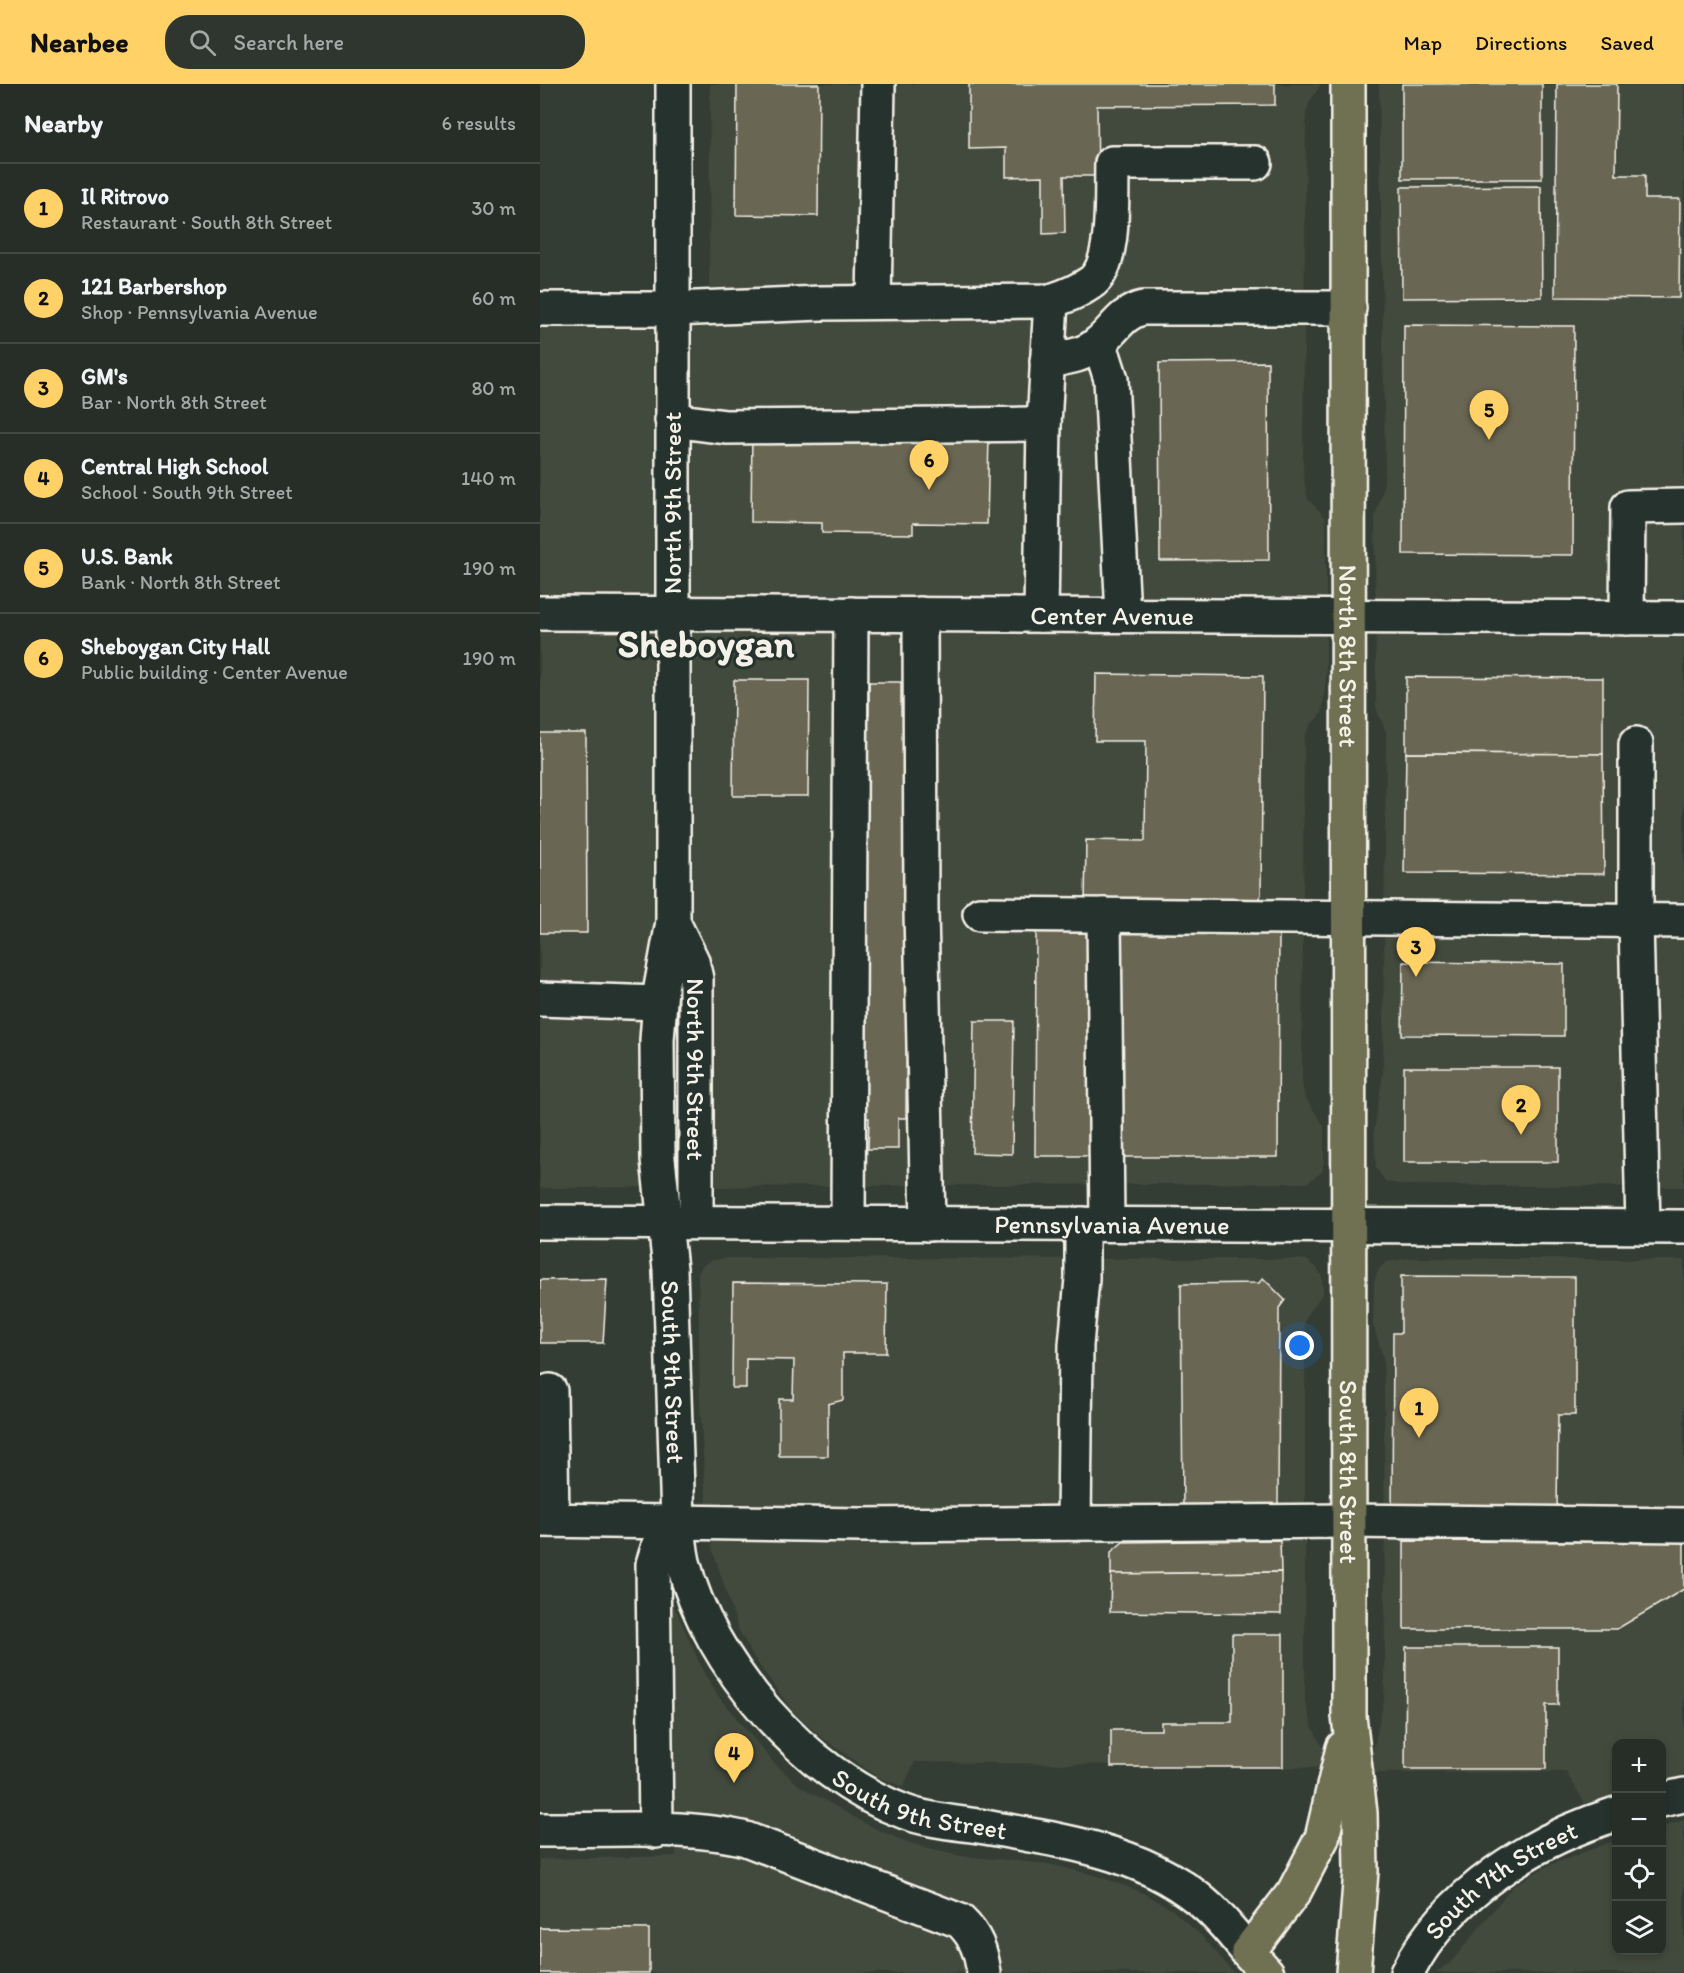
<!DOCTYPE html>
<meta charset="utf-8">
<style>
body{margin:0;font-family:Itim,sans-serif;background:#2e362f;color:#f1f3f6}
.controls{position:absolute;right:18px;bottom:18px;display:grid;overflow:hidden;border-radius:12px;box-shadow:0 3px 9px #0003}
.controls button{width:54px;height:54px;display:grid;place-items:center;padding:0;border:0;border-bottom:2px solid #424a44;background:#262e27;color:#f1f3f6;font:30px sans-serif}
.you{position:absolute;left:760px;top:1262px;width:21px;height:21px;margin:-15px;border:4px solid #fff;border-radius:50%;background:#1a73e8;box-shadow:0 0 0 9px #1a73e833}
.badge{display:grid;place-items:center;width:39px;height:39px;border-radius:50%;background:#ffd166;color:#111;font-size:20px;font-weight:700}
.pin{position:absolute;translate:-50% -50px;filter:drop-shadow(0 2px 3px #0008)}
.pin::after{content:'';position:absolute;top:32px;width:21px;height:18px;background:inherit;clip-path:polygon(0 0,100% 0,50% 100%)}
.list{margin:0;padding:0;list-style:none}
h2{display:flex;justify-content:space-between;align-items:center;height:78px;margin:0;padding:0 24px;font-size:26px}
h2 small{font-size:20px;font-weight:400;color:#a4a8a7}
.list li{display:grid;grid-template-columns:39px 1fr auto;gap:18px;align-items:center;box-sizing:border-box;height:90px;padding:0 24px;border-top:2px solid #424a44}
.list b{display:block;font-size:22px;white-space:nowrap}
.list p{margin:0;font-size:20px;white-space:nowrap;color:#a4a8a7}
.list em{font-size:20px;font-style:normal;color:#a4a8a7}
.icon{flex:none;width:33px;height:33px;fill:none;stroke:currentColor;stroke-width:2;stroke-linecap:round;stroke-linejoin:round}
.map{position:relative;flex:none;width:1144px;height:1889px;overflow:hidden}
header{display:flex;align-items:center;gap:36px;box-sizing:border-box;height:84px;padding:0 30px;background:#ffd166;color:#111}
header strong{font-size:28px}
nav{display:flex;gap:33px;margin-inline-start:auto;font-size:21px}
.search{width:420px;height:54px;background:#2e362f;display:flex;align-items:center;gap:15px;box-sizing:border-box;padding:0 21px;border-radius:24px;color:#a4a8a7;font-size:22px}
main{display:flex}
aside{flex:1;background:#262e27}
.map>svg:first-child{display:block}
.built{fill:#43493d}
.building{fill:#696652;stroke:#f4f1e8;stroke-width:1.5}
.lines{fill:none;stroke-linecap:round;stroke-linejoin:round}
.minor-casing{stroke:#f4f1e8;stroke-width:38}
.major-casing{stroke:#f4f1e8;stroke-width:38}
.minor{stroke:#26332d;stroke-width:33}
.major{stroke:#706f52;stroke-width:33}
.labels{text-anchor:middle;stroke-width:6;stroke-linejoin:round;paint-order:stroke}
.street-label{font-size:26px;fill:#f4f1e8;stroke:#26332d}
.town-label{font-size:38px;font-weight:bold;fill:#f4f1e8;stroke:#26332d}
</style>
<header>
<strong>Nearbee</strong>
<div class="search"><svg class="icon" aria-label="search" viewBox="0 0 24 24"><circle cx="10" cy="10" r="6"/><path d="M15 15l6 6"/></svg>Search here</div>
<nav><a>Map</a><a>Directions</a><a>Saved</a></nav>
</header>
<main>
<aside>
<h2>Nearby<small>6 results</small></h2>
<ul class="list">
<li><span class="badge">1</span><div><b>Il Ritrovo</b><p>Restaurant · South 8th Street</p></div><em>30 m</em></li>
<li><span class="badge">2</span><div><b>121 Barbershop</b><p>Shop · Pennsylvania Avenue</p></div><em>60 m</em></li>
<li><span class="badge">3</span><div><b>GM's</b><p>Bar · North 8th Street</p></div><em>80 m</em></li>
<li><span class="badge">4</span><div><b>Central High School</b><p>School · South 9th Street</p></div><em>140 m</em></li>
<li><span class="badge">5</span><div><b>U.S. Bank</b><p>Bank · North 8th Street</p></div><em>190 m</em></li>
<li><span class="badge">6</span><div><b>Sheboygan City Hall</b><p>Public building · Center Avenue</p></div><em>190 m</em></li>
</ul>
</aside>
<div class="map">
<svg width="1144" height="1889" viewBox="0 0 1144 1889">
<rect width="100%" height="100%" fill="#333d34"/>
<filter id="ink" filterUnits="userSpaceOnUse"><feTurbulence type="fractalNoise" baseFrequency=".0167" numOctaves="2"/><feDisplacementMap in="SourceGraphic" scale="12" xChannelSelector="R" yChannelSelector="G"/><feConvolveMatrix kernelMatrix="1 2 1 2 8 2 1 2 1" color-interpolation-filters="sRGB"/></filter>
<g filter="url(#ink)">
<g class="built">
<polygon points="170,0 781,0 769,19 766,30 763,390 768,415 785,433 786,438 786,593 782,629 770,642 764,654 762,999 765,1013 784,1042 784,1077 782,1088 767,1099 0,1104 0,236 169,238"/>
<polygon points="839,0 1144,0 1144,1103 864,1101 846,1098 836,1084 834,1047 843,988 846,648 836,624 835,432 843,406 845,383"/>
<polygon points="187,1174 757,1175 767,1176 777,1184 782,1193 783,1209 767,1232 765,1238 765,1617 772,1642 784,1667 786,1684 375,1678 363,1703 336,1692 280,1652 254,1629 214,1574 198,1545 172,1464 165,1404 160,1320 158,1189 163,1181 172,1176"/>
<polygon points="869,1174 1144,1176 1144,1693 1122,1699 1122,1660 1076,1660 1076,1711 1045,1719 1026,1688 833,1689 833,1667 844,1616 845,1572 844,1300 843,1274 833,1240 834,1197 839,1185 846,1178"/>
<polygon points="129,1510 164,1589 178,1612 235,1680 260,1702 328,1741 359,1755 389,1765 422,1772 509,1780 558,1792 604,1809 631,1825 662,1852 694,1889 0,1889 0,1775 136,1772 132,1715 132,1544"/>
<polygon points="1144,1736 1144,1889 895,1889 911,1878 973,1802 1007,1782 1076,1756 1076,1866 1122,1866 1122,1743"/>
</g>
<g class="building">
<polygon points="197,0 279,0 278,132 196,131"/>
<polygon points="429,0 735,0 735,21 557,22 558,92 524,92 525,149 503,150 503,92 466,93 466,64 429,65"/>
<rect x="862" y="0" width="140" height="95"/>
<polygon points="1017,0 1077,0 1076,91 1105,91 1105,115 1140,115 1139,214 1015,213"/>
<polygon points="1001,102 1002,213 862,214 861,103"/>
<polygon points="864,241 1034,242 1033,471 863,470"/>
<polygon points="728,278 729,476 620,477 619,279"/>
<polygon points="212,348 449,352 447,440 373,439 373,450 282,449 282,439 211,438"/>
<polygon points="556,590 723,592 721,811 711,825 545,823 546,756 605,757 606,657 555,657"/>
<polygon points="866,593 1063,594 1063,670 866,669"/>
<polygon points="194,596 269,596 268,712 193,712"/>
<polygon points="329,598 361,598 361,631 368,631 366,1034 358,1034 358,1065 328,1065 329,1034 320,1034 321,631 329,631"/>
<polygon points="0,649 46,649 47,849 0,849"/>
<polygon points="866,669 1063,670 1064,790 864,789"/>
<polygon points="570,837 739,838 738,1073 569,1073"/>
<polygon points="496,848 559,848 558,1072 495,1072"/>
<polygon points="863,878 1024,880 1024,952 862,951"/>
<polygon points="434,937 474,937 472,1070 432,1069"/>
<rect x="864" y="983" width="154" height="95"/>
<polygon points="861,1192 1035,1193 1035,1331 1018,1331 1017,1431 852,1431 853,1249 861,1249"/>
<polygon points="723,1194 745,1216 739,1224 738,1425 643,1425 641,1200 719,1199"/>
<polygon points="67,1195 63,1259 0,1259 0,1196"/>
<polygon points="193,1199 347,1200 346,1269 303,1269 303,1316 288,1320 288,1372 239,1372 239,1315 253,1315 254,1276 206,1275 206,1304 192,1304"/>
<polygon points="740,1456 741,1488 571,1490 571,1468 583,1458"/>
<polygon points="864,1457 1144,1458 1144,1505 1077,1545 864,1545"/>
<polygon points="741,1488 741,1530 570,1528 571,1490"/>
<polygon points="692,1550 743,1550 743,1683 571,1683 571,1646 621,1646 621,1638 692,1638"/>
<polygon points="866,1563 1018,1563 1018,1621 1006,1621 1006,1685 865,1685"/>
<polygon points="0,1844 109,1845 109,1889 0,1889"/>
</g>
<g class="lines">
<defs>
<g id="minor">
<path id="s1" d="M133 0V838L121 904 117 956 118 1075 130 1185 138 1437C139 1451 140 1465 143 1478 169 1581 265 1691 365 1728 389 1737 420 1739 445 1743 523 1757 608 1767 669 1824 683 1837 696 1853 708 1868"/>
<polyline points="334,218 338,0"/>
<path d="M0 225H132L281 219 511 217C526 212 540 207 553 197 576 177 571 109 572 79H715"/>
<polyline points="556,262 564,273 571,295 583,531"/>
<path d="M507 277C524 274 543 272 556 261 574 248 580 229 603 224H809"/>
<polyline points="132,336 186,343 504,340"/>
<path id="s2" d="M0 529 1144 534"/>
<polyline points="380,530 381,827 388,1140"/>
<polyline points="501,531 504,340 511,217"/>
<polyline points="1087,534 1088,423 1144,422"/>
<polyline points="1096,660 1096,836 1103,1143"/>
<polyline points="440,830 1144,837"/>
<polyline points="564,831 567,1140"/>
<path id="s3" d="M133 838 152 877 156 895V1138"/>
<polyline points="0,915 119,919"/>
<path id="s4" d="M0 1138 1144 1143"/>
<polyline points="308,1139 311,530"/>
<polyline points="10,1307 12,1436"/>
<polyline points="0,1436 320,1441 808,1437 1144,1441"/>
<polyline points="534,1439 536,1261 542,1195 542,1140"/>
<polyline points="1122,1716 1144,1711"/>
<path d="M0 1746C64 1746 146 1740 206 1755L420 1837C436 1852 441 1867 444 1889"/>
<polyline points="116,1747 113,1480 120,1458 138,1437"/>
<path id="s5" d="M867 1889C907 1809 993 1756 1076 1730"/>
</g>
<g id="major">
<path id="s6" d="M808 0 809 1632 820 1729 821 1787 813 1889"/>
<polyline points="727,1889 708,1868 754,1808 782,1754 803,1664"/>
</g>
</defs>
<use href="#minor" class="minor-casing"/>
<use href="#major" class="major-casing"/>
<use href="#minor" class="minor"/>
<use href="#major" class="major"/>
</g>
</g>
<g class="labels">
<g class="street-label">
<text transform="translate(132 419) rotate(-90)" y="9">North 9th Street</text>
<text dy="9" stroke="none"><textPath href="#s2" startOffset="572">Center Avenue</textPath></text>
<text dy="9" stroke="none"><textPath href="#s6" startOffset="572">North 8th Street</textPath></text>
<text dy="9" stroke="none"><textPath href="#s3" startOffset="152">North 9th Street</textPath></text>
<text dy="9" stroke="none"><textPath href="#s4" startOffset="572">Pennsylvania Avenue</textPath></text>
<text dy="9" stroke="none"><textPath href="#s1" startOffset="1290">South 9th Street</textPath></text>
<text dy="9" stroke="none"><textPath href="#s6" startOffset="1388">South 8th Street</textPath></text>
<text dy="9" stroke="none"><textPath href="#s1" startOffset="1838">South 9th Street</textPath></text>
<text dy="9" stroke="none"><textPath href="#s5" startOffset="135">South 7th Street</textPath></text>
</g>
<g class="town-label">
<text x="166" y="573">Sheboygan</text>
</g>
</g>
</svg>
<div class="controls">
<button>+</button>
<button>−</button>
<button><svg class="icon" aria-label="locate" viewBox="0 0 24 24"><circle cx="12" cy="12" r="6"/><path d="M12 2v4M12 18v4M2 12h4M18 12h4"/></svg></button>
<button><svg class="icon" aria-label="layers" viewBox="0 0 24 24"><path d="M12 4l9 5-9 5-9-5zM3 14l9 5 9-5"/></svg></button>
</div>
<div class="you"></div>
<div class="pin badge" style="left:879px;top:1354px">1</div>
<div class="pin badge" style="left:981px;top:1051px">2</div>
<div class="pin badge" style="left:876px;top:893px">3</div>
<div class="pin badge" style="left:194px;top:1699px">4</div>
<div class="pin badge" style="left:949px;top:356px">5</div>
<div class="pin badge" style="left:389px;top:406px">6</div>
</div>
</main>
